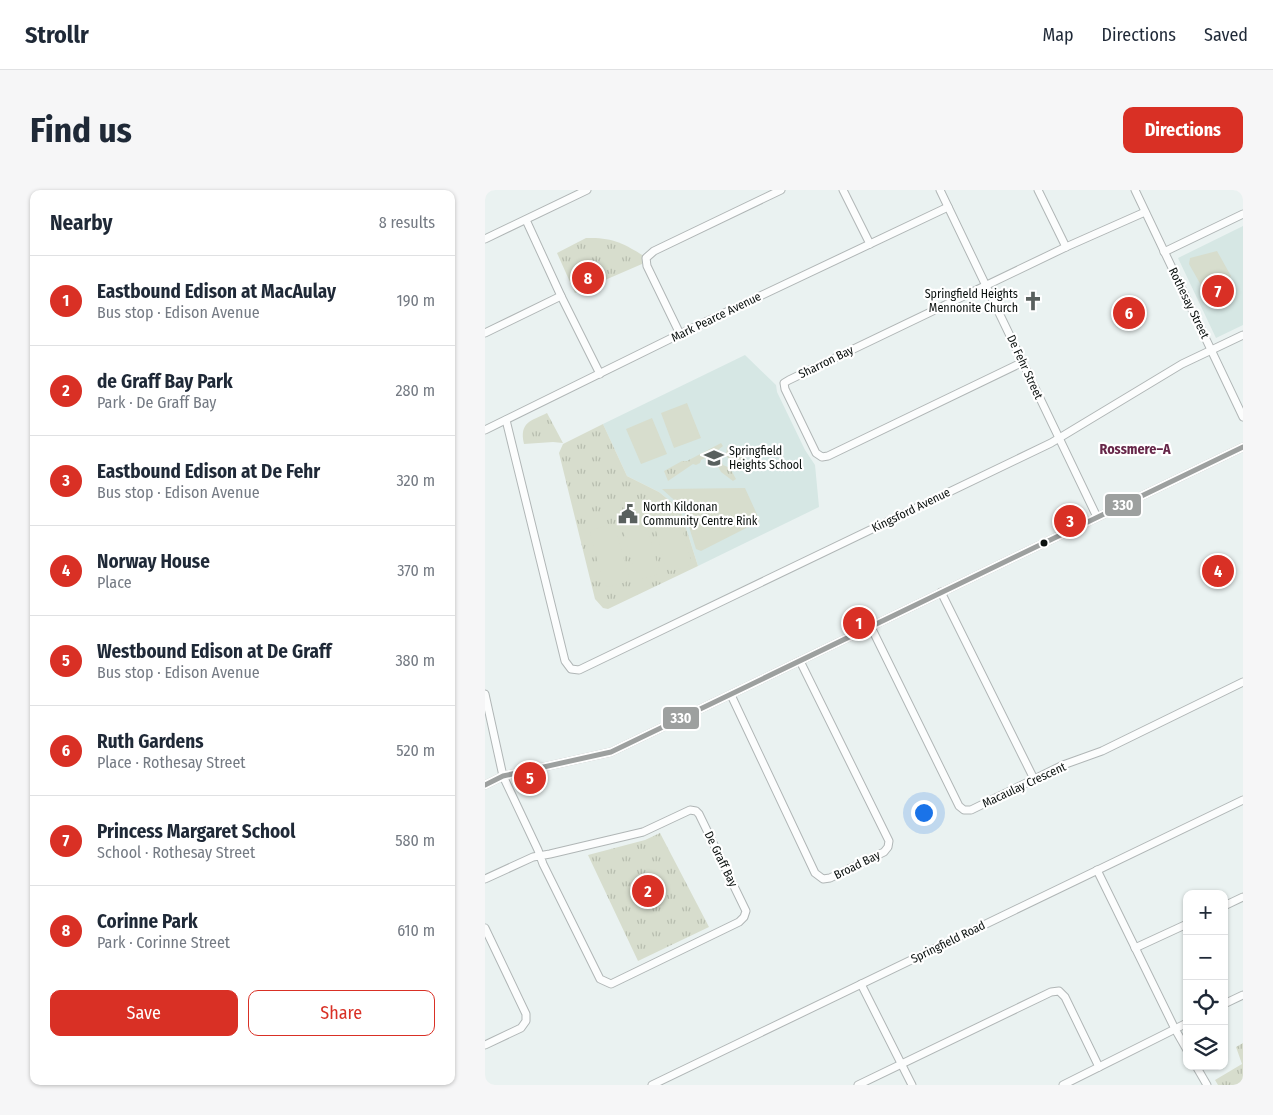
<!DOCTYPE html>
<meta charset="utf-8">
<style>
body{margin:0;font-family:"Fira Sans Condensed",sans-serif;background:#f6f6f7;color:#1f2937}
.controls{position:absolute;right:15px;bottom:15px;display:grid;overflow:hidden;border-radius:10px;box-shadow:0 1px 4px #0004}
.controls button{width:45px;height:45px;display:grid;place-items:center;padding:0;border:0;border-bottom:1px solid #e0e1e3;background:#fff;color:#1f2937;font:25px sans-serif}
.you{position:absolute;left:438px;top:622px;width:18px;height:18px;margin:-12px;border:4px solid #fff;border-radius:50%;background:#1a73e8;box-shadow:0 0 0 8px #1a73e833}
.badge{display:grid;place-items:center;width:32px;height:32px;border-radius:50%;background:#d93025;color:#fff;font-size:16px;font-weight:700}
.pin{position:absolute;translate:-50% -50%;border:2px solid #fff;box-shadow:0 1px 5px #0006}
.list{margin:0;padding:0;list-style:none}
h2{display:flex;justify-content:space-between;align-items:center;height:65px;margin:0;padding:0 20px;font-size:21px}
h2 small{font-size:16px;font-weight:400;color:#747a83}
.list li{display:grid;grid-template-columns:32px 1fr auto;gap:15px;align-items:center;box-sizing:border-box;height:90px;padding:0 20px;border-top:1px solid #e0e1e3}
.list b{display:block;font-size:19px;white-space:nowrap}
.list p{margin:0;font-size:16px;white-space:nowrap;color:#747a83}
.list em{font-size:16px;font-style:normal;color:#747a83}
.actions{display:flex;gap:10px;padding:15px 20px}
.actions a{flex:1;padding:11px 0;border:1px solid #d93025;border-radius:10px;text-align:center;font-size:18px;color:#d93025}
.actions .main{background:#d93025;color:#fff}
.icon{flex:none;width:28px;height:28px;fill:none;stroke:currentColor;stroke-width:2;stroke-linecap:round;stroke-linejoin:round}
.map{position:relative;flex:none;width:758px;height:895px;overflow:hidden;border-radius:10px}
header{display:flex;align-items:center;gap:30px;box-sizing:border-box;height:70px;padding:0 25px;background:#fff;border-bottom:1px solid #e0e1e3}
header strong{font-size:24px}
nav{display:flex;gap:28px;margin-inline-start:auto;font-size:18px}
.intro{display:flex;align-items:center;justify-content:space-between;box-sizing:border-box;height:120px;padding:0 30px}
h1{margin:0;font-size:35px}
.button{padding:12px 22px;border-radius:10px;background:#d93025;color:#fff;font-size:18px;font-weight:700}
main{display:flex;gap:30px;padding:0 30px}
aside{flex:1;background:#fff;border-radius:10px;box-shadow:0 1px 4px #0004}
.map>svg:first-child{display:block}
.built{fill:#d6e7e4}
.park{fill:url(#park-tufts)}
.pitch{fill:#d7ddcd}
.lines{fill:none;stroke-linecap:round;stroke-linejoin:round}
.minor-casing{stroke:#b0b6b6;stroke-width:9}
.minor{stroke:#fcfdfd;stroke-width:7}
.bus-1-casing{stroke:#fff;stroke-width:9}
.bus-1{stroke:#9da09f;stroke-width:5}
.bus-dot{fill:#0b110f;stroke:#fff;stroke-width:2}
.labels{text-anchor:middle;stroke-width:4.5;stroke-linejoin:round;paint-order:stroke}
.poi-label{font-size:12px;fill:#0b110f;stroke:#fff;text-anchor:start}
.street-label{font-size:12px;fill:#0b110f;stroke:#fff}
.neighbourhood-label{font-size:14px;font-weight:bold;fill:#662648;stroke:#fff}
.line-badge{stroke:#fff;stroke-width:2}
.badge-label{font-size:14px;text-anchor:middle;font-weight:bold;fill:#fff}
</style>
<header>
<strong>Strollr</strong>
<nav><a>Map</a><a>Directions</a><a>Saved</a></nav>
</header>
<div class="intro"><h1>Find us</h1><a class="button">Directions</a></div>
<main>
<aside>
<h2>Nearby<small>8 results</small></h2>
<ul class="list">
<li><span class="badge">1</span><div><b>Eastbound Edison at MacAulay</b><p>Bus stop · Edison Avenue</p></div><em>190 m</em></li>
<li><span class="badge">2</span><div><b>de Graff Bay Park</b><p>Park · De Graff Bay</p></div><em>280 m</em></li>
<li><span class="badge">3</span><div><b>Eastbound Edison at De Fehr</b><p>Bus stop · Edison Avenue</p></div><em>320 m</em></li>
<li><span class="badge">4</span><div><b>Norway House</b><p>Place</p></div><em>370 m</em></li>
<li><span class="badge">5</span><div><b>Westbound Edison at De Graff</b><p>Bus stop · Edison Avenue</p></div><em>380 m</em></li>
<li><span class="badge">6</span><div><b>Ruth Gardens</b><p>Place · Rothesay Street</p></div><em>520 m</em></li>
<li><span class="badge">7</span><div><b>Princess Margaret School</b><p>School · Rothesay Street</p></div><em>580 m</em></li>
<li><span class="badge">8</span><div><b>Corinne Park</b><p>Park · Corinne Street</p></div><em>610 m</em></li>
</ul>
<div class="actions"><a class="main">Save</a><a>Share</a></div>
</aside>
<div class="map">
<svg width="758" height="895" viewBox="0 0 758 895">
<defs>
<pattern id="park-tufts" width="24" height="20" patternUnits="userSpaceOnUse" patternTransform="scale(1.25)"><rect width="24" height="20" fill="#d7ddcd"/><path d="M3 7l-1-3M5 7V3M7 7l1-3M15 17l-1-3M17 17v-4M19 17l1-3" fill="none" stroke="#b7bdaf"/></pattern>
</defs>
<rect width="100%" height="100%" fill="#eaf2f1"/>
<g class="built">
<polygon points="758,36 758,135 731,148 693,68"/>
<polygon points="260,165 291,195 292,202 320,260 330,275 334,317 213,376 195,319 174,302 142,286 118,234"/>
</g>
<g class="park">
<path d="M101 48C127 47 138 53 159 66L157 74 90 103 72 63Z"/>
<path d="M62 223 78 253 68 252 39 254C34 232 46 231 62 223Z"/>
<polygon points="118,234 142,286 174,302 195,319 213,376 123,419 118,418 110,409 74,263 78,254"/>
<polygon points="236,253 238,256 232,261 238,275 245,278 251,289 248,291 236,282 227,265 216,270 215,273 211,275 208,274 183,291 179,281 197,271 202,271"/>
<polygon points="246,254 253,256 261,272 260,277 255,279 249,278 241,265 242,257"/>
<polygon points="175,643 224,737 153,771 103,665 160,650"/>
<polygon points="758,853 758,895 733,895 730,890 757,874 751,857"/>
</g>
<g class="pitch">
<polygon points="732,61 746,86 721,104 704,74 705,68"/>
<polygon points="202,213 216,248 189,258 176,223"/>
<polygon points="167,228 182,264 156,274 141,239"/>
<polygon points="260,298 275,331 216,361 211,359 198,318 177,299"/>
<polygon points="188,318 192,320 206,371 203,376 185,381 181,378 167,326 171,323"/>
<polygon points="156,327 160,330 174,380 171,385 155,389 151,387 137,335 141,331"/>
<polygon points="126,334 130,337 144,387 141,392 124,397 119,395 105,343 107,340"/>
</g>
<g class="lines">
<defs>
<g id="minor">
<polyline points="358,0 385,54"/>
<polyline points="455,0 612,327"/>
<polyline points="553,0 581,57"/>
<polyline points="650,0 758,227"/>
<polyline points="41,30 76,106 115,184"/>
<polyline points="0,49 102,0"/>
<polyline points="679,62 758,24"/>
<polyline points="0,143 76,106"/>
<polyline points="195,144 162,76 161,68 169,61 296,0"/>
<polyline points="538,172 343,266 337,267 331,263 300,199 299,193 304,190 581,57 660,22"/>
<polyline points="21,230 80,471 86,479 94,480 566,253 697,174 758,145"/>
<polyline points="0,240 195,144 463,17"/>
<polyline points="456,402 549,589"/>
<polyline points="386,437 474,616 479,620 486,620 578,575 617,561 758,492"/>
<polyline points="0,504 18,586 53,660 58,674 115,789 126,794 254,732 259,727 261,721 214,624 211,621 205,620 158,642 65,664 48,667 0,689"/>
<polyline points="246,505 330,683 338,689 345,688 399,662 403,657 404,651 315,471"/>
<polyline points="0,595 18,586 126,562 758,257"/>
<polyline points="612,680 690,839 702,860"/>
<polyline points="739,716 758,707"/>
<polyline points="0,738 41,824 41,831 36,838 0,855"/>
<polyline points="650,758 702,734"/>
<polyline points="376,794 427,895"/>
<polyline points="739,814 758,805"/>
<polyline points="711,876 722,895"/>
<polyline points="167,895 758,610"/>
<polyline points="373,895 566,802 574,801 580,807 614,877"/>
<polyline points="578,895 702,833"/>
</g>
</defs>
<use href="#minor" class="minor-casing"/>
<use href="#minor" class="minor"/>
<defs>
<polyline id="bus-1" points="0,595 18,586 126,562 758,257"/>
</defs>
<use href="#bus-1" class="bus-1-casing"/>
<use href="#bus-1" class="bus-1"/>
</g>
<defs>
<symbol id="church-bare" viewBox="-9 -9 18 18"><path d="M-1.2-6h2.4v3.5h3.3v2.4h-3.3V6h-2.4V-.1h-3.3v-2.4h3.3Z" fill="#59605e" stroke="#fff" stroke-width="2.5" paint-order="stroke"/></symbol>
<symbol id="school-bare" viewBox="-9 -9 18 18"><path d="M0-5L7-2L0 1L-7-2ZM-4 1L0 2.5L4 1V4Q0 6-4 4Z" fill="#59605e" stroke="#fff" stroke-width="2.5" paint-order="stroke"/></symbol>
<symbol id="civic-bare" viewBox="-9 -9 18 18"><path d="M-.6-6.5H3V-4.5H.6V-3L4-1V1h2V6H-6V1h2V-1L-.6-3ZM-1.2 2.5V6h2.4V2.5Z" fill="#59605e" stroke="#fff" stroke-width="2.5" paint-order="stroke"/></symbol>
</defs>
<g fill-rule="evenodd">
<use href="#church-bare" x="534" y="97" width="28" height="28"/>
<use href="#school-bare" x="215" y="254" width="28" height="28"/>
<use href="#civic-bare" x="129" y="310" width="28" height="28"/>
</g>
<circle class="bus-dot" cx="559" cy="353" r="4.5"/>
<g class="labels">
<g class="poi-label">
<text x="533" y="108" text-anchor="end">Springfield Heights<tspan x="533" dy="14">Mennonite Church</tspan></text>
<text x="244" y="265">Springfield<tspan x="244" dy="14">Heights School</tspan></text>
<text x="158" y="321">North Kildonan<tspan x="158" dy="14">Community Centre Rink</tspan></text>
</g>
<g class="street-label">
<text transform="translate(704 113) rotate(64)" y="4">Rothesay Street</text>
<text transform="translate(231 127) rotate(-26)" y="4">Mark Pearce Avenue</text>
<text transform="translate(341 172) rotate(-26)" y="4">Sharron Bay</text>
<text transform="translate(540 177) rotate(65)" y="4">De Fehr Street</text>
<text transform="translate(426 320) rotate(-26)" y="4">Kingsford Avenue</text>
<text transform="translate(539 595) rotate(-25)" y="4">Macaulay Crescent</text>
<text transform="translate(236 669) rotate(64)" y="4">De Graff Bay</text>
<text transform="translate(372 675) rotate(-26)" y="4">Broad Bay</text>
<text transform="translate(463 752) rotate(-26)" y="4">Springfield Road</text>
</g>
<g class="neighbourhood-label">
<text x="650" y="264">Rossmere–A</text>
</g>
</g>
<g class="line-badge">
<rect x="619" y="303" width="38" height="24" rx="5" fill="#9da09f"/>
<rect x="177" y="516" width="38" height="24" rx="5" fill="#9da09f"/>
</g>
<g class="badge-label">
<text x="638" y="320">330</text>
<text x="196" y="533">330</text>
</g>
</svg>
<div class="controls">
<button>+</button>
<button>−</button>
<button><svg class="icon" aria-label="locate" viewBox="0 0 24 24"><circle cx="12" cy="12" r="6"/><path d="M12 2v4M12 18v4M2 12h4M18 12h4"/></svg></button>
<button><svg class="icon" aria-label="layers" viewBox="0 0 24 24"><path d="M12 4l9 5-9 5-9-5zM3 14l9 5 9-5"/></svg></button>
</div>
<div class="you"></div>
<div class="pin badge" style="left:374px;top:433px">1</div>
<div class="pin badge" style="left:163px;top:701px">2</div>
<div class="pin badge" style="left:585px;top:331px">3</div>
<div class="pin badge" style="left:733px;top:381px">4</div>
<div class="pin badge" style="left:45px;top:588px">5</div>
<div class="pin badge" style="left:644px;top:123px">6</div>
<div class="pin badge" style="left:733px;top:101px">7</div>
<div class="pin badge" style="left:103px;top:88px">8</div>
</div>
</main>
